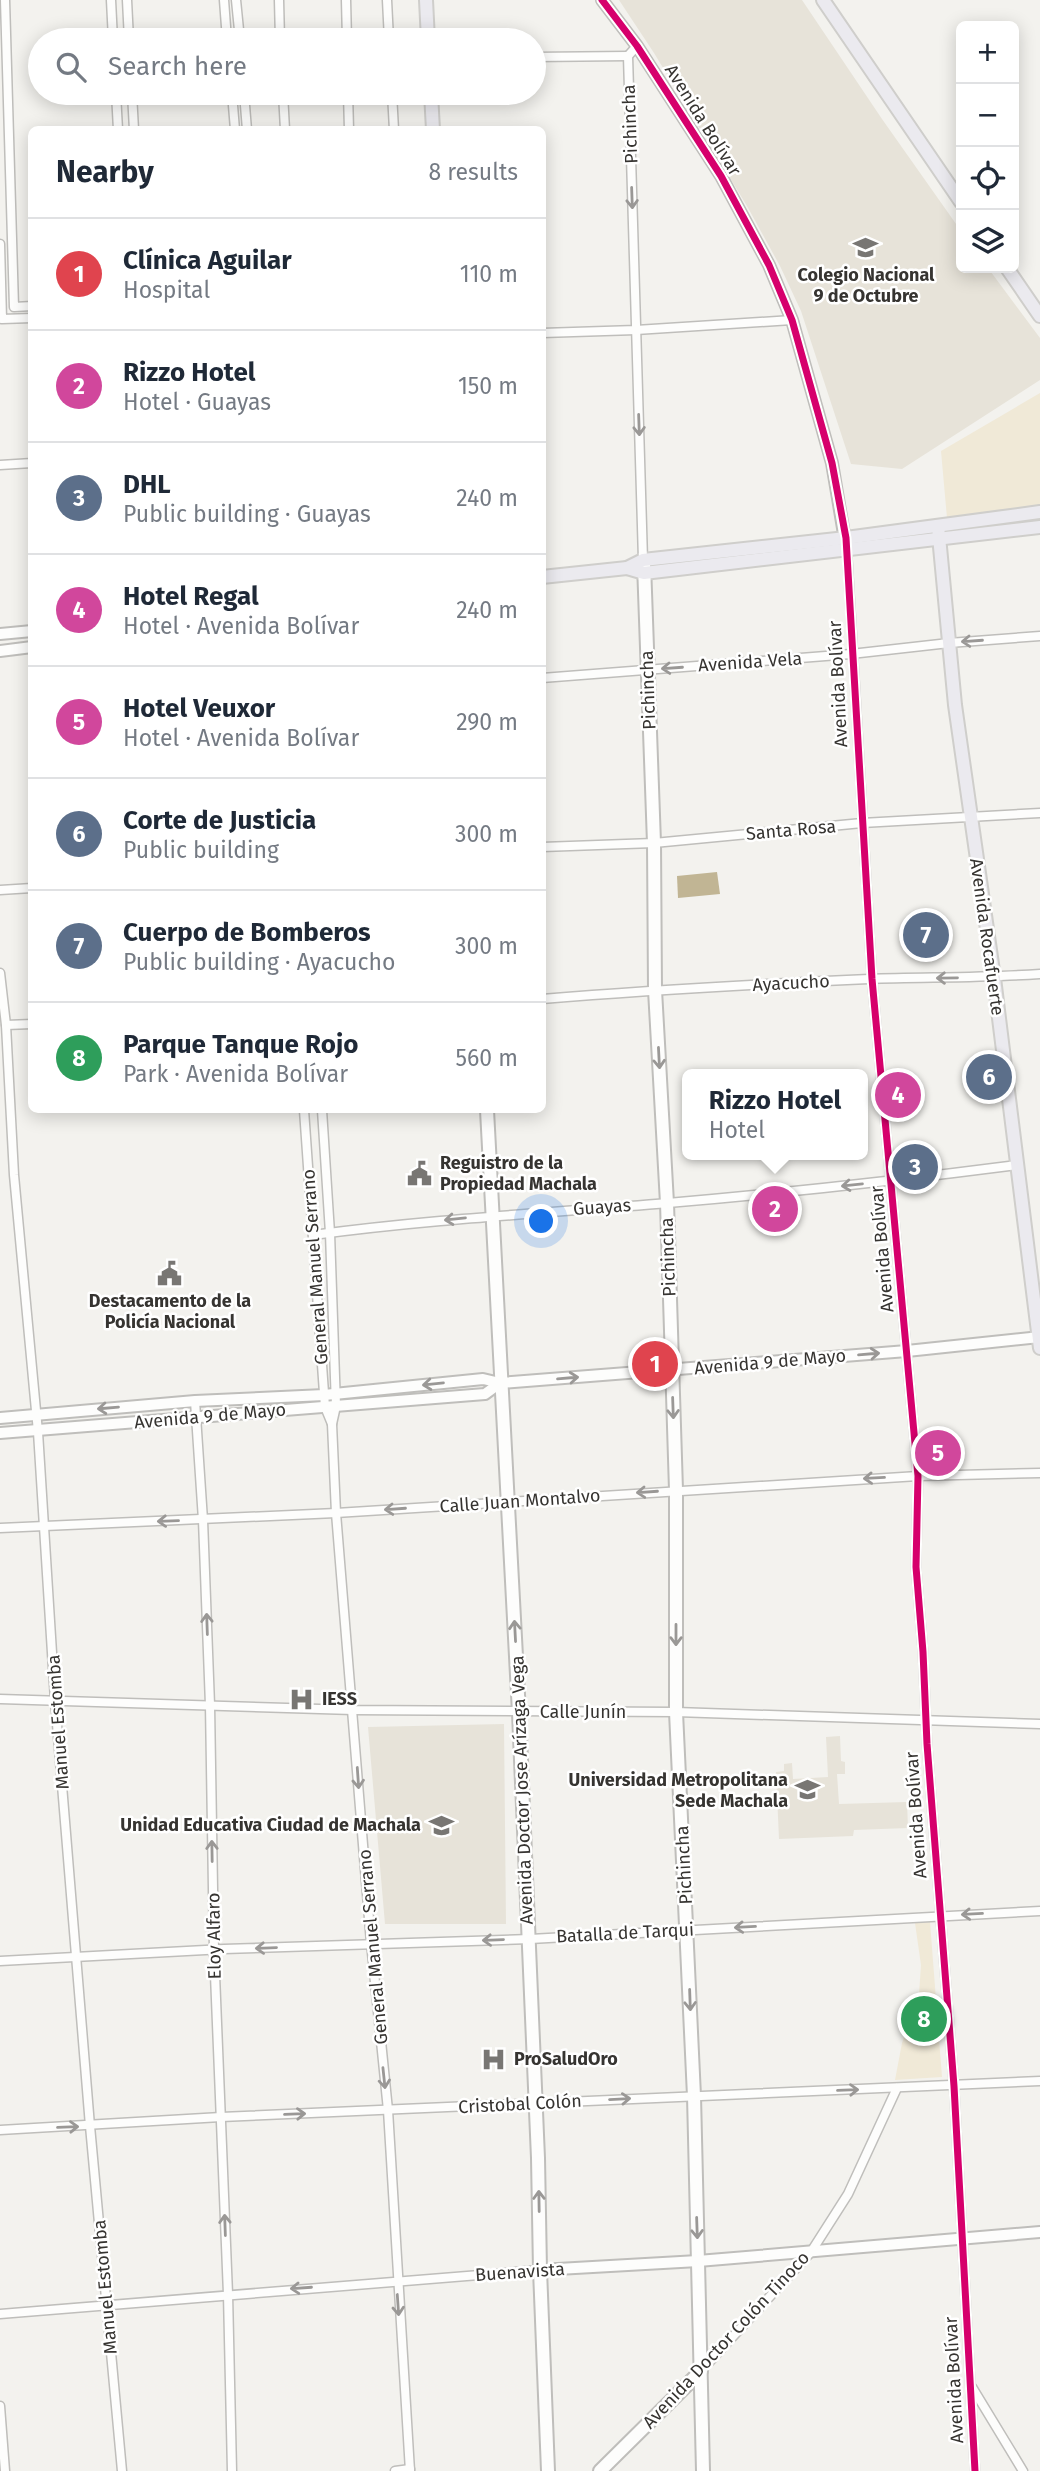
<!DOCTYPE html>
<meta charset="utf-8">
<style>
body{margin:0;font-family:"Fira Sans",sans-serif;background:#f6f6f7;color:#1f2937}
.controls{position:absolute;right:21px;top:21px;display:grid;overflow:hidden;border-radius:10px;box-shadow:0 4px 18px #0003}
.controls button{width:63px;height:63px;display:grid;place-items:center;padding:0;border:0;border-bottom:2px solid #e0e1e3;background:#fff;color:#1f2937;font:35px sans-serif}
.you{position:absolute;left:542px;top:1222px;width:24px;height:24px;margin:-18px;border:5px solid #fff;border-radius:50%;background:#1a73e8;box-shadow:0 0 0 10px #1a73e833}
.badge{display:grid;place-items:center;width:46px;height:46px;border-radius:50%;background:#787673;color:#fff;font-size:23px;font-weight:700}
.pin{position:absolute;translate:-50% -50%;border:4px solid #fff;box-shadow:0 2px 7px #0006}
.popup{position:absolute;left:682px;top:1069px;width:186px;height:91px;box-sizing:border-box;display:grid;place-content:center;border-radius:10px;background:#fff;filter:drop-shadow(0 2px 5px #0005);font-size:23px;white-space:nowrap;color:#747a83}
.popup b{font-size:26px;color:#1f2937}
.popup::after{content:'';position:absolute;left:50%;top:100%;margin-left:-14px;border:14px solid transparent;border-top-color:#fff}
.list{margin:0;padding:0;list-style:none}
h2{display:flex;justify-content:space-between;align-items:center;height:91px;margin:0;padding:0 28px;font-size:30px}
h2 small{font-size:23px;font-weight:400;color:#747a83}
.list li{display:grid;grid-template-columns:46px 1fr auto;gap:21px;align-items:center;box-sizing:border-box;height:112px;padding:0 28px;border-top:2px solid #e0e1e3}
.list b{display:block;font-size:26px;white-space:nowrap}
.list p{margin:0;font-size:23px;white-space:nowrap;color:#747a83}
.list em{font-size:23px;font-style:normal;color:#747a83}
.icon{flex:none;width:38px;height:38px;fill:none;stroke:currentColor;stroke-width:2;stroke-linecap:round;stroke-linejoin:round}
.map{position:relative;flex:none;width:1040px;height:2471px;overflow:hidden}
.search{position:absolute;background:#fff;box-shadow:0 4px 18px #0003;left:28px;top:28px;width:518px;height:77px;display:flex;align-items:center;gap:18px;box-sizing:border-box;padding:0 24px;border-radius:38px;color:#747a83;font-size:26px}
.panel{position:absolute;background:#fff;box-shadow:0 4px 18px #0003;left:28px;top:126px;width:518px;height:987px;border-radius:10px}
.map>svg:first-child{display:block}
.built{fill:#e7e3d9}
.green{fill:#f0e9d7}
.water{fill:#c1b594}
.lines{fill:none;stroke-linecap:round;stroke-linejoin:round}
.minor-casing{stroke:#bfbebb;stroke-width:11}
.tertiary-casing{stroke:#bfbebb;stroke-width:14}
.secondary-casing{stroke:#bfbebb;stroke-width:16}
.primary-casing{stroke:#cfcecb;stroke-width:16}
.minor{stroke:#fdfdfc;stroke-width:8}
.tertiary{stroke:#fdfdfc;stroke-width:10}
.secondary{stroke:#fdfdfc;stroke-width:12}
.primary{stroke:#ebeaef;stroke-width:12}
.cycleway-casing{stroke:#fff;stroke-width:11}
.cycleway{stroke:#d6006c;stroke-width:7}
.oneway{stroke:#9a9896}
.labels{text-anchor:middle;stroke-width:5;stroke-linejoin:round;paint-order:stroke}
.street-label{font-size:18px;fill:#363431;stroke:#fff}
.poi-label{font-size:18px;font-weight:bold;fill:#363431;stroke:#fff;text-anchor:start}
</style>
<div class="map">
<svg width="1040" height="2471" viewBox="0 0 1040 2471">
<rect width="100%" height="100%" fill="#f3f2ee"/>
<g class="built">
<polygon points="619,0 802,0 882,119 961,231 961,268 988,268 1040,338 1040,380 902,469 851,464 801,311 780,266 747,206 654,53"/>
<polygon points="504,1724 506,1924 385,1924 368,1727"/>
<polygon points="840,1736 841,1761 845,1762 845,1774 837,1774 839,1804 907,1802 908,1828 854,1830 853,1836 779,1839 776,1772 784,1771 784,1764 792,1763 793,1779 828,1777 826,1737"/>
</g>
<g class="green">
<polygon points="1040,393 1040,505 947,518 941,451"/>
<polygon points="930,1922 942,2077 895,2080 902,2043 919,1994 921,1965 915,1923"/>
</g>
<polygon class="water" points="717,872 720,894 678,898 677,876"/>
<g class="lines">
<defs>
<g id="minor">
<polyline points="5,0 14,307 32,306"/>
<polyline points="111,0 113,40"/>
<polyline points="127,0 129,40"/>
<polyline points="224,0 227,40"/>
<polyline points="236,0 240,40"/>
<polyline points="279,0 280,40"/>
<polyline points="346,0 347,40"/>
<polyline points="387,0 389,40"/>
<polyline points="637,46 628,56 643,560"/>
<polyline points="534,57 628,56"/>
<polyline points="116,93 118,130"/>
<polyline points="132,93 134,130"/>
<polyline points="232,93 235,130"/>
<polyline points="244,93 247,130"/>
<polyline points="283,93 285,130"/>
<polyline points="348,93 349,130"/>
<polyline points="392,93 394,130"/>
<polyline points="0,244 2,319 32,318"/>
<polyline points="542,333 636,330 792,320"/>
<polyline points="0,465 32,463"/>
<polyline points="847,551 872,979 918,1476 916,1567 923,1652 927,1744 954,2086 975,2471"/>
<polyline points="542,678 851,654 949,643 1040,636"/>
<polyline points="542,847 654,843 862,823 1040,813"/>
<polyline points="0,890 32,888"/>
<polyline points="0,973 6,1025 14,1175 38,1432 55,1700 90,2126 122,2471"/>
<path d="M542 999C651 990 760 984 869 979 926 977 983 978 1040 974"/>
<polyline points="6,1025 32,1024"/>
<polyline points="304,1110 325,1407 332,1424"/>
<polyline points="322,1110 330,1233 334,1349 336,1406 332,1424 336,1513 371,1943 388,2110 410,2471"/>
<path d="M313 1235C431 1219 549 1213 668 1203 785 1193 901 1180 1017 1165"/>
<polyline points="195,1401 203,1520 210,1705 214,1950 228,2294 232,2471"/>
<polyline points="0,1528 336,1513 918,1476 1040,1473"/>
<polyline points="0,1699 353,1710 676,1712 1040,1724"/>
<polyline points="0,1961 224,1949 530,1939 1040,1911"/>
<polyline points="0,2130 221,2117 1040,2081"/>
<polyline points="0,2314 540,2270"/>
<polyline points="701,2371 811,2252 848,2194 897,2088"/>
<polyline points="972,2387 1023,2471"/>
<polyline points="0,2406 5,2471"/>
<polyline points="395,2471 410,2469"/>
</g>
<g id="tertiary">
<polyline points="602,0 637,46 721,176 769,265 792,320 832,463 846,546"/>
<polyline points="0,634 32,631"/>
<polyline points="0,651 32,647"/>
<polyline points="0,1418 195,1401 324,1395 483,1379 500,1383 907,1351 1040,1337"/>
<polyline points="0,1433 485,1394 500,1383"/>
<polyline points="540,2270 698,2261 1040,2232"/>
</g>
<g id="secondary">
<polyline points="644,564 654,843 655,990 667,1203 676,1490 676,1712 694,2096 703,2471"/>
<polyline points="487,1110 519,1713 538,2158 540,2270 548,2471"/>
<polyline points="600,2471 701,2371"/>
</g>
<g id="primary">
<polyline points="426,0 428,40"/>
<polyline points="823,0 961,202"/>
<polyline points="431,93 433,130"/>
<polyline points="1007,268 1040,316"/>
<polyline points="938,526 955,705 994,978 1040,1348"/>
<polyline points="627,568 644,573 1040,527"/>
<polyline points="542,577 627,568 643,560 846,538 1040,512"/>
</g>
</defs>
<use href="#minor" class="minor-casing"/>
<use href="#tertiary" class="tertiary-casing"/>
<use href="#secondary" class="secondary-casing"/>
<use href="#primary" class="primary-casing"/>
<use href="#minor" class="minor"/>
<use href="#tertiary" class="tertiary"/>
<use href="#secondary" class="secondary"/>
<use href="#primary" class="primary"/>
<defs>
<polyline id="cycleway" points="602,0 637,46 721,176 769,265 792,320 832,463 846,538 872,979 918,1476 916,1567 923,1652 927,1744 954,2086 975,2471"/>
</defs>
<use href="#cycleway" class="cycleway-casing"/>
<use href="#cycleway" class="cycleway"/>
</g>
<defs><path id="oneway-shaft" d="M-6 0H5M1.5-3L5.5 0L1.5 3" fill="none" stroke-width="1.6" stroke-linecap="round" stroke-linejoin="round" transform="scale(1.75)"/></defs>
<g class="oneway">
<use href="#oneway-shaft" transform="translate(632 198) rotate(88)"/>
<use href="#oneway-shaft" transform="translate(639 425) rotate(88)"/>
<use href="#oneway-shaft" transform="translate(972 641) rotate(176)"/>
<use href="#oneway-shaft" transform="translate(672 668) rotate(176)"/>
<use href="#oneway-shaft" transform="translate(947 978) rotate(179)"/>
<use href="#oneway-shaft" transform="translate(659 1058) rotate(87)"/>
<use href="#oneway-shaft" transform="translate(852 1185) rotate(174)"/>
<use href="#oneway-shaft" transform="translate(455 1219) rotate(174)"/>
<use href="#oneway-shaft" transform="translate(869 1354) rotate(-5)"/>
<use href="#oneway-shaft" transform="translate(568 1378) rotate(-5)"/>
<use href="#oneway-shaft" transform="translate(433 1384) rotate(174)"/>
<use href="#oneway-shaft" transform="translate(108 1408) rotate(175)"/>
<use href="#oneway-shaft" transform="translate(673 1408) rotate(88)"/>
<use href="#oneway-shaft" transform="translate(874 1478) rotate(177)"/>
<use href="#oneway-shaft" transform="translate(647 1492) rotate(176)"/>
<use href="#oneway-shaft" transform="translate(395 1509) rotate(176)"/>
<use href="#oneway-shaft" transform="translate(168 1521) rotate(178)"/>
<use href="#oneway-shaft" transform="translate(207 1624) rotate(-92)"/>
<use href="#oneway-shaft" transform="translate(515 1631) rotate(-93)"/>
<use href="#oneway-shaft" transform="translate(676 1635) rotate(90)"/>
<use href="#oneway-shaft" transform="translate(358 1778) rotate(86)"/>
<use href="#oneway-shaft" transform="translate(212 1851) rotate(-91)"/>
<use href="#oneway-shaft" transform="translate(972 1914) rotate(177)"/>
<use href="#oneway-shaft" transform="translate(745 1927) rotate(177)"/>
<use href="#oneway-shaft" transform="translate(493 1940) rotate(178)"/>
<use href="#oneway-shaft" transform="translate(266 1948) rotate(178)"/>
<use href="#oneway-shaft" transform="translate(690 2000) rotate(88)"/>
<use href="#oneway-shaft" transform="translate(384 2078) rotate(84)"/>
<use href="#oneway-shaft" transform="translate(848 2090) rotate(-2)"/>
<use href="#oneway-shaft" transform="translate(620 2099) rotate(-3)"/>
<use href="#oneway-shaft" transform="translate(295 2114) rotate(-2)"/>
<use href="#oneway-shaft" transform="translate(68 2127) rotate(-2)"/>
<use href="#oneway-shaft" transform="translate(539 2201) rotate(-91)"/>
<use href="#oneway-shaft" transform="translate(225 2225) rotate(-92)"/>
<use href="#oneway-shaft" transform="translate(697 2228) rotate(88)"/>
<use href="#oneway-shaft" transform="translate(301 2288) rotate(176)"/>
<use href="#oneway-shaft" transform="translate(398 2305) rotate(86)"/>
</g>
<defs>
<symbol id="school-bare" viewBox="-9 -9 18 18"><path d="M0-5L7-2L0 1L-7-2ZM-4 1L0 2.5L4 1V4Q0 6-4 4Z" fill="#787673" stroke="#fff" stroke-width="2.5" paint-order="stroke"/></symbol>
<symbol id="civic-bare" viewBox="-9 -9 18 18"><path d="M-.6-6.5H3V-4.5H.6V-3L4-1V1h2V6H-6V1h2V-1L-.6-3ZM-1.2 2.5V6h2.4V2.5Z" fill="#787673" stroke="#fff" stroke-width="2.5" paint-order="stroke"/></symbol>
<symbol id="hospital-bare" viewBox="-9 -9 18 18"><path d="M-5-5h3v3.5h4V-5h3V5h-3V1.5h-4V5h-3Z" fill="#787673" stroke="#fff" stroke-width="2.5" paint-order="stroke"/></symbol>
<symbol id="university-bare" viewBox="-9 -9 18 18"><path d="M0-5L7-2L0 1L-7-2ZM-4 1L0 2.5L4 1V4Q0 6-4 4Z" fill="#787673" stroke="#fff" stroke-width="2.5" paint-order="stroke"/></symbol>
</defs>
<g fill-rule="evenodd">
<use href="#school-bare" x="848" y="230" width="35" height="35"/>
<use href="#civic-bare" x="402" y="1156" width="35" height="35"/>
<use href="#civic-bare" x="152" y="1256" width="35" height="35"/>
<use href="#hospital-bare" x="284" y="1682" width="35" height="35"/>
<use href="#university-bare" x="790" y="1772" width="35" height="35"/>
<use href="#school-bare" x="424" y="1808" width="35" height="35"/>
<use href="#hospital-bare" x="476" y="2042" width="35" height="35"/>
</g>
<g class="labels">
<g class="street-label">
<text transform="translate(703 120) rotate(58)" y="6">Avenida Bolívar</text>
<text transform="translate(630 124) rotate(-92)" y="6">Pichincha</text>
<text transform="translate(750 662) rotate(-4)" y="6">Avenida Vela</text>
<text transform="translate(838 684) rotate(-93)" y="6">Avenida Bolívar</text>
<text transform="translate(648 690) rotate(-92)" y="6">Pichincha</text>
<text transform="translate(791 830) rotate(-5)" y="6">Santa Rosa</text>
<text transform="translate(987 937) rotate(82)" y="6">Avenida Rocafuerte</text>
<text transform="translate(791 983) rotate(-3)" y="6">Ayacucho</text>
<text transform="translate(602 1207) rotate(-4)" y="6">Guayas</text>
<text transform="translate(882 1249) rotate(-95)" y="6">Avenida Bolívar</text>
<text transform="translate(668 1257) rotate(-92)" y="6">Pichincha</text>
<text transform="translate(315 1267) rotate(-94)" y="6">General Manuel Serrano</text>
<text transform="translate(770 1362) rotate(-5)" y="6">Avenida 9 de Mayo</text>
<text transform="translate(210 1416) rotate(-5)" y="6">Avenida 9 de Mayo</text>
<text transform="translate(520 1501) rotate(-4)" y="6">Calle Juan Montalvo</text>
<text x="583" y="1718">Calle Junín</text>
<text transform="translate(58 1722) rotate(-94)" y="6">Manuel Estomba</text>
<text transform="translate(522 1790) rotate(-92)" y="6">Avenida Doctor Jose Arízaga Vega</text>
<text transform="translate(916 1815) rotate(-94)" y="6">Avenida Bolívar</text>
<text transform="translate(684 1865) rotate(-93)" y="6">Pichincha</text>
<text transform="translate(625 1933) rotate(-3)" y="6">Batalla de Tarqui</text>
<text transform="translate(214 1936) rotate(-91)" y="6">Eloy Alfaro</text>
<text transform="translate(373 1947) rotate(-95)" y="6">General Manuel Serrano</text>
<text transform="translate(520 2104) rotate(-3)" y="6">Cristobal Colón</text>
<text transform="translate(520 2272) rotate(-4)" y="6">Buenavista</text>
<text transform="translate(105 2287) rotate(-95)" y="6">Manuel Estomba</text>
<text transform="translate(726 2340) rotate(-47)" y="6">Avenida Doctor Colón Tinoco</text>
<text transform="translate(954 2380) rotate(-93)" y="6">Avenida Bolívar</text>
</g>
<g class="poi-label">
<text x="866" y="281" text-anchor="middle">Colegio Nacional<tspan x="866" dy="21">9 de Octubre</tspan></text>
<text x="440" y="1169">Reguistro de la<tspan x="440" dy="21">Propiedad Machala</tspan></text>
<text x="170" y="1307" text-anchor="middle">Destacamento de la<tspan x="170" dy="21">Policía Nacional</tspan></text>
<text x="322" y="1705">IESS</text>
<text x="788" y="1786" text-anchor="end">Universidad Metropolitana<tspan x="788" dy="21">Sede Machala</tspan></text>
<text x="421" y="1831" text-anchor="end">Unidad Educativa Ciudad de Machala</text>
<text x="514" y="2065">ProSaludOro</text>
</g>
</g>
</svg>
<div class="controls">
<button>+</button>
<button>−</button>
<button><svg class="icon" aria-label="locate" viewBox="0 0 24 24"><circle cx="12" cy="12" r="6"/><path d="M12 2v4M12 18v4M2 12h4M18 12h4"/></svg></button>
<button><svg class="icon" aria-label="layers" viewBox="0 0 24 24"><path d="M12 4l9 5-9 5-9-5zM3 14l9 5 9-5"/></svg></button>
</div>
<div class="you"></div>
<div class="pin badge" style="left:655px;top:1364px;background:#e0444e">1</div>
<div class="pin badge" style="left:775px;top:1209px;background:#d1479c">2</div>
<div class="popup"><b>Rizzo Hotel</b>Hotel</div>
<div class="pin badge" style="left:915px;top:1167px;background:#5c6f8a">3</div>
<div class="pin badge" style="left:898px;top:1095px;background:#d1479c">4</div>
<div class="pin badge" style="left:938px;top:1453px;background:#d1479c">5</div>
<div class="pin badge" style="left:989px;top:1077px;background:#5c6f8a">6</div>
<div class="pin badge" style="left:926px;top:935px;background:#5c6f8a">7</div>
<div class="pin badge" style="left:924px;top:2019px;background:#2e9e5b">8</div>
<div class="search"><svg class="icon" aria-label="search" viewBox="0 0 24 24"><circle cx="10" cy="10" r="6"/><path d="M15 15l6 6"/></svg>Search here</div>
<section class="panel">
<h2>Nearby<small>8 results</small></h2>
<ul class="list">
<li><span class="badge" style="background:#e0444e">1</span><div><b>Clínica Aguilar</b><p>Hospital</p></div><em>110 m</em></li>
<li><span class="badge" style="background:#d1479c">2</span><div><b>Rizzo Hotel</b><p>Hotel · Guayas</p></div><em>150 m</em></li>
<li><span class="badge" style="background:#5c6f8a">3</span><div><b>DHL</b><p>Public building · Guayas</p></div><em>240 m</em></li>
<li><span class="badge" style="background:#d1479c">4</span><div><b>Hotel Regal</b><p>Hotel · Avenida Bolívar</p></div><em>240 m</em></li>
<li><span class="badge" style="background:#d1479c">5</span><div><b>Hotel Veuxor</b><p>Hotel · Avenida Bolívar</p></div><em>290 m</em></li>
<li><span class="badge" style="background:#5c6f8a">6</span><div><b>Corte de Justicia</b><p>Public building</p></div><em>300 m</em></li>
<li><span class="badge" style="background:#5c6f8a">7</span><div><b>Cuerpo de Bomberos</b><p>Public building · Ayacucho</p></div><em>300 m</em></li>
<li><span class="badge" style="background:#2e9e5b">8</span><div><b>Parque Tanque Rojo</b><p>Park · Avenida Bolívar</p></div><em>560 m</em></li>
</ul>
</section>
</div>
